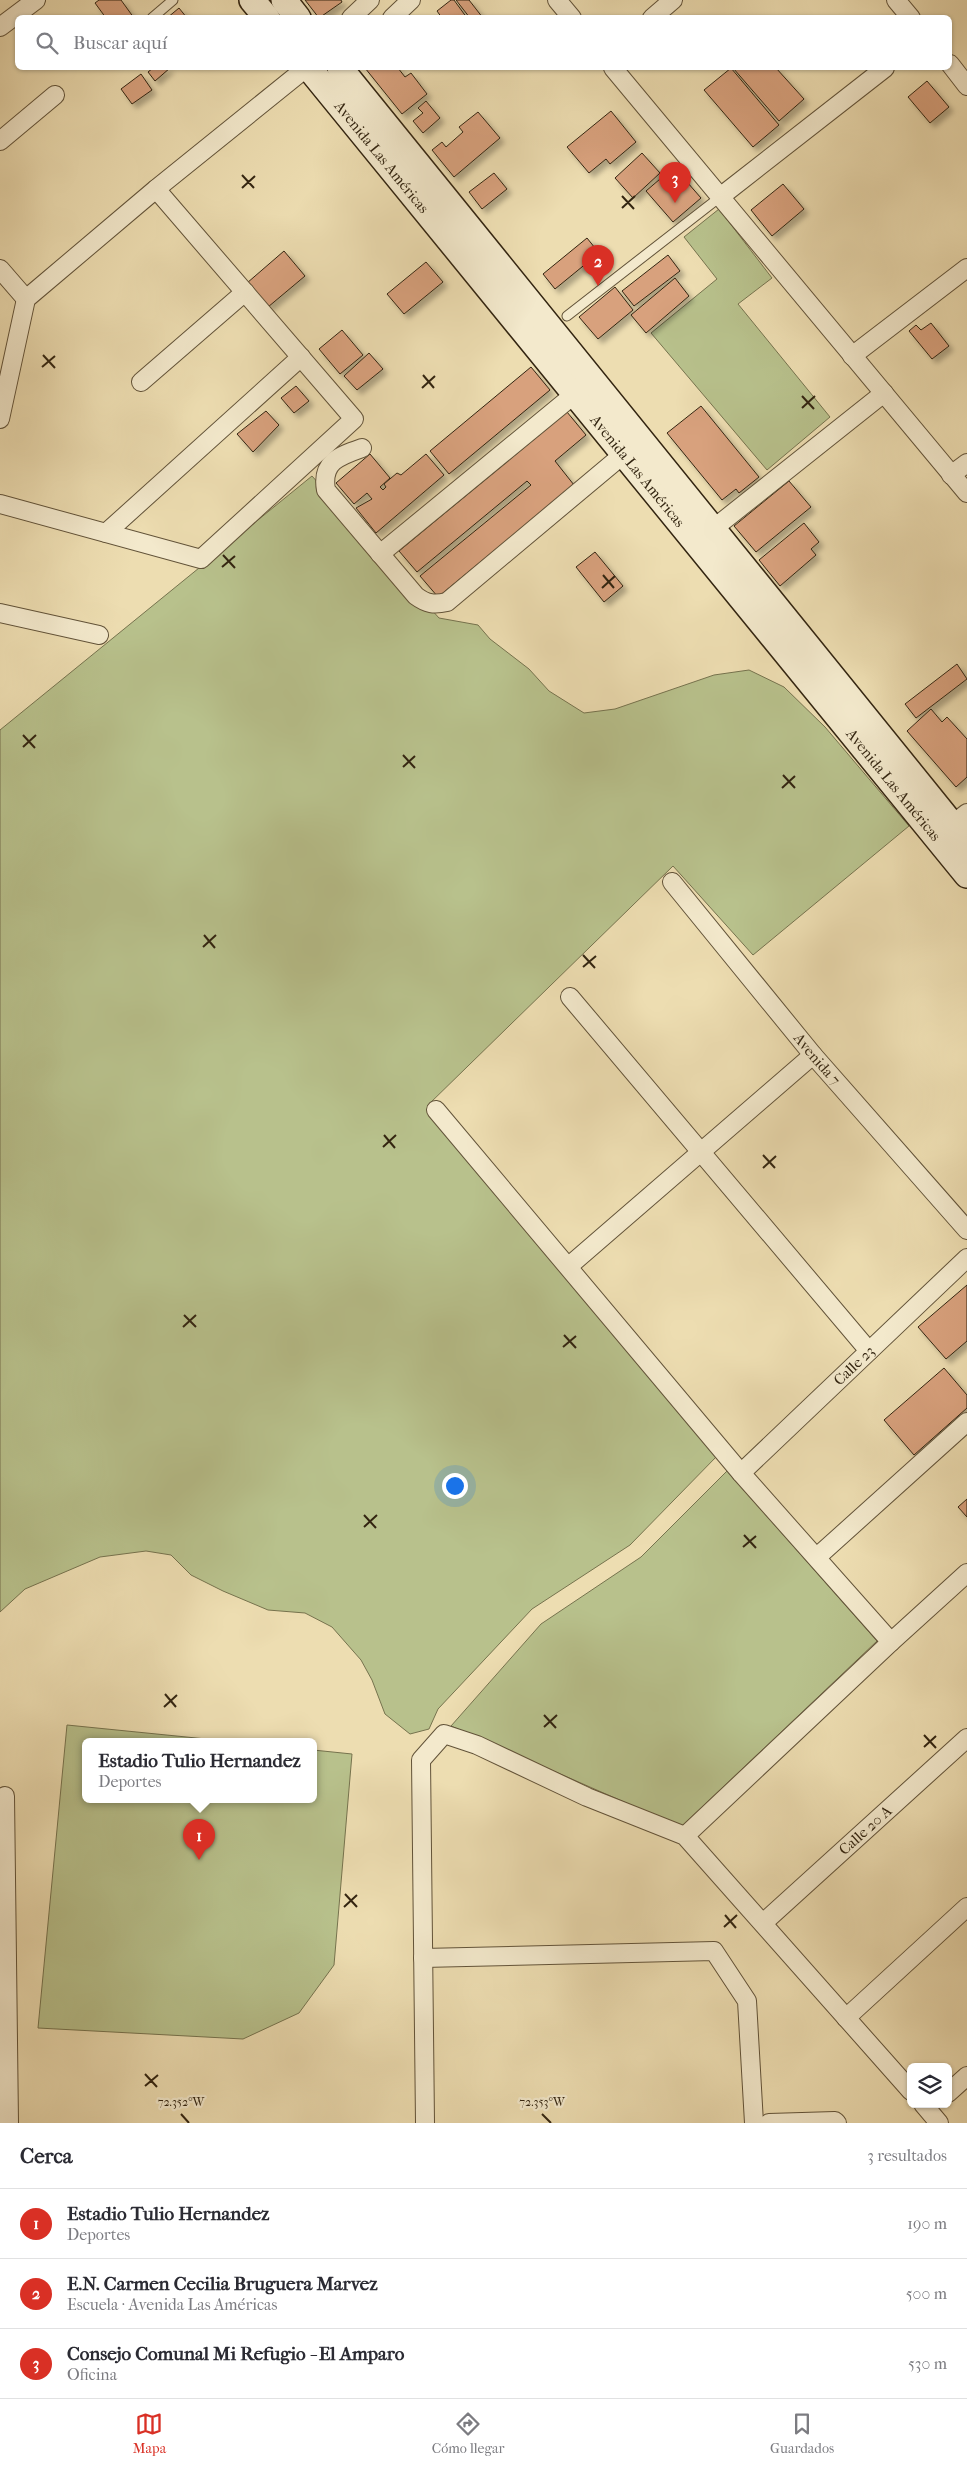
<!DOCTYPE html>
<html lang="es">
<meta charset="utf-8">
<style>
body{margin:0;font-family:"IM FELL French Canon",serif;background:#f2f2f3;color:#2b2b33}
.controls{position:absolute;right:15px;bottom:15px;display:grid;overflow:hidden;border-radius:8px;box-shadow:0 1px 4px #0004}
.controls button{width:45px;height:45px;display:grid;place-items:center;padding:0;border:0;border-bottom:1px solid #e1e1e2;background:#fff;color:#2b2b33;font:25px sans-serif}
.you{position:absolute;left:454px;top:1485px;width:18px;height:18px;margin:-12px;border:4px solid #fff;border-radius:50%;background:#1a73e8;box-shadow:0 0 0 8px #1a73e833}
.badge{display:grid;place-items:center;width:32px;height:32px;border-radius:50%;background:#d93025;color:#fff;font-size:16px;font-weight:700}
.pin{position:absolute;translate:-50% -41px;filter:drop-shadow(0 1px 2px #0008)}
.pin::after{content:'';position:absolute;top:26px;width:18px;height:15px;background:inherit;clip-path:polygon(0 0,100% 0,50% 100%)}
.popup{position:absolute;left:82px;top:1738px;width:235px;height:65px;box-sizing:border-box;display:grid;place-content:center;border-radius:8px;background:#fff;filter:drop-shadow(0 1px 4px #0005);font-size:16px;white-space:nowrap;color:#7c7c81}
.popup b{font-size:19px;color:#2b2b33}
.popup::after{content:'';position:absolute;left:50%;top:100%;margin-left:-10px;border:10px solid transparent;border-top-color:#fff}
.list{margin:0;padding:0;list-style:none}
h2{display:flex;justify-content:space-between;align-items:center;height:65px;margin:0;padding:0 20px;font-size:21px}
h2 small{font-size:16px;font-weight:400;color:#7c7c81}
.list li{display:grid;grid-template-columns:32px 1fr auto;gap:15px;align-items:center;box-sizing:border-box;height:70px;padding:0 20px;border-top:1px solid #e1e1e2}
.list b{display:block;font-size:19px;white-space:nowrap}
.list p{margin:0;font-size:16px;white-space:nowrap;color:#7c7c81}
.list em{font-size:16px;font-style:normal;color:#7c7c81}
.icon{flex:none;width:28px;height:28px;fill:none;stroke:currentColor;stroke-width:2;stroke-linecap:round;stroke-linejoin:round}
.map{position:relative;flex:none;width:967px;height:2123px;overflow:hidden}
.search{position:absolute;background:#fff;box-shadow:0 1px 4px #0004;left:15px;right:15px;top:15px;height:55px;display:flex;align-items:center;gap:12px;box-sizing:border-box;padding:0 18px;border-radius:8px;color:#7c7c81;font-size:19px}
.sheet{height:275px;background:#fff}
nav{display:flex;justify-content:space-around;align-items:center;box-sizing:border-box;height:70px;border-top:1px solid #e1e1e2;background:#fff;font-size:14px;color:#7c7c81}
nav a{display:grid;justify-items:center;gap:2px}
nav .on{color:#d93025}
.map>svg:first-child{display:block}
.green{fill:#b8c18c;stroke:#76734e}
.building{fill:#d8a17d;stroke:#332511;filter:url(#shadow)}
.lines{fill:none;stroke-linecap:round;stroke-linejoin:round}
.lane-casing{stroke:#625339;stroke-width:11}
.street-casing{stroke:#625339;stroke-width:20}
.secondary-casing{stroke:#332511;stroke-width:28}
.lane{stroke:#f3e9cc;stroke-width:9}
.street{stroke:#f3e9cc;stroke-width:18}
.secondary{stroke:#f3e9cc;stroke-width:25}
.ticks{fill:none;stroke:#332511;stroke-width:2}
.labels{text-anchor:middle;stroke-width:4.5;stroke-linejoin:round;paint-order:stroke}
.street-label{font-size:15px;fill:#332511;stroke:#f3e9cc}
.ticks-label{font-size:12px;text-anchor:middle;fill:#332511;stroke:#f3e9cc;stroke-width:4.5;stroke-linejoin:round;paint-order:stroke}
</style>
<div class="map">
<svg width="967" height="2123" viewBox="0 0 967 2123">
<defs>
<filter id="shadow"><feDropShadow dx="4.5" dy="4.5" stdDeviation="2.5" flood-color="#0004"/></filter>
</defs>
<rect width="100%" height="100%" fill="#edddb1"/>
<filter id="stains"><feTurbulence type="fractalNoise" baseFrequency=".004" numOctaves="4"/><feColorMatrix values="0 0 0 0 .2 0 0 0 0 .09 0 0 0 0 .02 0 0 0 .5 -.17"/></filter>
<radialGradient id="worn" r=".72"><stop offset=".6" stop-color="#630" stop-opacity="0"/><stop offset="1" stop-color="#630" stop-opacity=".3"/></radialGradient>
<g class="green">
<polygon points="719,209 772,278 738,304 830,417 767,470 651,333 717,279 684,237"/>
<polygon points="312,476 439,618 478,625 490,639 529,669 549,691 584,713 615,709 714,675 749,670 784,687 825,727 909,826 753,955 673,866 427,1106 717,1456 630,1545 532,1609 438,1709 429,1729 410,1734 385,1714 372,1680 361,1660 332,1627 305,1613 268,1610 223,1591 191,1575 171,1555 146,1551 100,1557 25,1589 0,1612 0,730"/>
<polygon points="727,1471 877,1641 681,1827 451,1726 541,1624 641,1557"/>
<polygon points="67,1725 226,1741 85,1741 85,1799 313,1799 313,1750 352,1754 334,1965 299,2013 243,2039 38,2028"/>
</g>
<g class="building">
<polygon points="99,0 121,0 134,18 106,18 95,3"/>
<polygon points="305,0 341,0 342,2 319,18"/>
<polygon points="451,0 454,0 467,18 442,18 437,11"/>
<polygon points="456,0 469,0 483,18 470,18"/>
<polygon points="179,8 187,18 167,18"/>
<polygon points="153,68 170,68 155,81 148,72"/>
<polygon points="365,68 398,68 405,77 411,73 427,94 402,114"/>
<polygon points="731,68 779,125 753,147 704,90"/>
<polygon points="733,68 776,68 804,99 779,121"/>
<polygon points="141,74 152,90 132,104 121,89"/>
<polygon points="927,81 949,107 930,123 908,97"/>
<polygon points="426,101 440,118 423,133 413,121 423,113 418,108"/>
<polygon points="611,111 636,142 610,164 606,159 589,173 567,147"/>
<polygon points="478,112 500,138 454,177 432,150 442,142 446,147 463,132 459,127"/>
<polygon points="642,153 660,173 633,198 615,178"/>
<polygon points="674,167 701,198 673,222 646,191"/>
<polygon points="494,173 507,189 482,209 469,192"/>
<polygon points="783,184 804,209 772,236 751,210"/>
<polygon points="587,238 599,253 555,289 543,274"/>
<polygon points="284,251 305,276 268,307 247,283"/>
<polygon points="668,255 680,271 634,306 622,291"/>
<polygon points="426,262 443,282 404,314 387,294"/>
<polygon points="675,278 689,296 646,333 631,315"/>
<polygon points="615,287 633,310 598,339 579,317"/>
<polygon points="931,323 949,346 932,359 909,331 916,325 921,330"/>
<polygon points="342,330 363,355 340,374 319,349"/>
<polygon points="369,353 383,369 357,390 344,376"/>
<polygon points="531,367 550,390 449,474 430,451"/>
<polygon points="296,386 309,401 294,413 281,398"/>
<polygon points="701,406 759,477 739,493 736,489 722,500 667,433"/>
<polygon points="266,411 279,425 253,452 237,434"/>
<polygon points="567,412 586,435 555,461 574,485 438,597 420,576 531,485 527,481 417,572 399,551"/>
<polygon points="370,454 390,478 380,487 383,490 386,487 384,484 397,473 401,475 426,454 444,475 376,533 356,508 372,499 367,493 354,504 336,483"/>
<polygon points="789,481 811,507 756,552 734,526"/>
<polygon points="804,523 819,542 811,549 816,555 780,586 759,560"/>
<polygon points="595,552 623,586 604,602 576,567"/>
<polygon points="957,664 967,679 916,718 905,704"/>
<polygon points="931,709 942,722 947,717 967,739 967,777 956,787 907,731"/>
<polygon points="967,1285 967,1341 946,1359 918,1327"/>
<polygon points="944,1368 967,1395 967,1408 914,1455 884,1420"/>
<polygon points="967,1499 967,1517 958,1507"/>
</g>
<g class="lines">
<defs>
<g id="lane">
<polyline points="152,18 173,0"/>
<polyline points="567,316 720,197"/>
</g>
<g id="street">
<polyline points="557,0 572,18"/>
<polyline points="896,0 911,18"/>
<polyline points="351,18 370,0"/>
<polyline points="392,18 411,0"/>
<polyline points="652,18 673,0"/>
<polyline points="0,27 36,0"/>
<polyline points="950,64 967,86"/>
<polyline points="613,68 967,493"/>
<polyline points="0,141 55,95"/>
<polyline points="720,197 885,68"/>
<polyline points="0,269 26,299"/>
<polyline points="852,356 967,268"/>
<polyline points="141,382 245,292"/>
<polyline points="0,419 26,299 156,189 306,68"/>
<path d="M362 448C339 456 321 462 326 490L416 596C427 604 434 605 447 602L625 453"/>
<polyline points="951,475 967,463"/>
<polyline points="0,504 201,559 354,419 156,189"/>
<polyline points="713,529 884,393"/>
<polyline points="106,533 301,357"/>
<polyline points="380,554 576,393"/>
<polyline points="0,613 99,635"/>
<polyline points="944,831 967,813"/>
<path id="s1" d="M672 882 813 1055 967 1230"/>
<polyline points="570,997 869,1351"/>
<polyline points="436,1110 741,1473 891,1642"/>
<polyline points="569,1266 813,1055"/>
<path id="s2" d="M741 1473 967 1258"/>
<polyline points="817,1557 967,1422"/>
<polyline points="5,1796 9,2123"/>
<polyline points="685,1836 891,1642 967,1573"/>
<path id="s3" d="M763 1923 967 1738"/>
<polyline points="423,1958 714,1951 747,2001 754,2123"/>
<polyline points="846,2018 967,1907"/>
<polyline points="948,2093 967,2076"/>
<polyline points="923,2104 939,2123"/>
<polyline points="425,2123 421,1760 444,1734 477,1745 587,1797 685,1836 911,2091"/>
<polyline points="769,2123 835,2121 837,2123"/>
</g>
<g id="secondary">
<polyline points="252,0 267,18"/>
<polyline points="284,0 298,18"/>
<path id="s4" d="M309 68 967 875"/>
<polyline points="340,68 967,843"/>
</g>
</defs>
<use href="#lane" class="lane-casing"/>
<use href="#street" class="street-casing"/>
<use href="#secondary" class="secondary-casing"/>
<use href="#lane" class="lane"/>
<use href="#street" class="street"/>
<use href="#secondary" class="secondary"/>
</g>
<path class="ticks" d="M242 175 254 188M242 188 255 176M622 196 634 209M622 208 635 196M43 355 55 368M42 367 55 356M423 375 434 388M422 388 435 376M802 396 814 409M802 408 815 396M223 555 235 568M222 567 235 556M603 575 614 588M602 588 615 576M23 735 35 748M23 747 36 735M403 755 415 768M403 767 415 756M783 775 795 788M782 788 795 776M204 935 215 948M203 947 216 935M583 955 595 968M583 967 596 956M384 1135 395 1148M383 1147 396 1135M763 1155 775 1168M763 1168 776 1156M184 1315 196 1327M183 1327 196 1315M564 1335 576 1348M563 1347 576 1336M364 1515 376 1528M364 1527 377 1515M744 1535 756 1548M743 1547 756 1536M165 1694 176 1707M164 1707 177 1695M544 1715 556 1728M544 1727 557 1715M924 1735 936 1748M924 1747 936 1736M345 1894 357 1907M344 1907 357 1895M725 1915 736 1928M724 1927 737 1915M145 2074 157 2087M145 2086 158 2075M181 2114 189 2123M542 2114 551 2123"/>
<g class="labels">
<g class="street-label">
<text dy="5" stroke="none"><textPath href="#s4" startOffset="115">Avenida Las Américas</textPath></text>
<text dy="5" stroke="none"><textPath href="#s4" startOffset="520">Avenida Las Américas</textPath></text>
<text dy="5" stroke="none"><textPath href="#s4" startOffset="925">Avenida Las Américas</textPath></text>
<text dy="5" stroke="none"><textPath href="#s1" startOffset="229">Avenida 7</textPath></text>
<text dy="5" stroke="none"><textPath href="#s2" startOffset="156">Calle 23</textPath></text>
<text dy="5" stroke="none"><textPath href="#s3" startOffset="138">Calle 20 A</textPath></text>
</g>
</g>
<g class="ticks-label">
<text x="181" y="2106">72.352°W</text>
<text x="542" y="2106">72.353°W</text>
</g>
<rect width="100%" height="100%" filter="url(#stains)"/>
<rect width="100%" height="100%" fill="url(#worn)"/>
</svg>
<div class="controls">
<button><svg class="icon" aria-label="layers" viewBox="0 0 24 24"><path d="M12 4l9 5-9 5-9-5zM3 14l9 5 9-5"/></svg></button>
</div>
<div class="you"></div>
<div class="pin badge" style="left:199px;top:1860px">1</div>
<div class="popup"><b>Estadio Tulio Hernandez</b>Deportes</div>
<div class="pin badge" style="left:598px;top:286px">2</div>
<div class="pin badge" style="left:675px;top:203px">3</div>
<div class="search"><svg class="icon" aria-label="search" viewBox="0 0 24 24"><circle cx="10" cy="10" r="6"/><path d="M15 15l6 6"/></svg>Buscar aquí</div>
</div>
<section class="sheet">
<h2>Cerca<small>3 resultados</small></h2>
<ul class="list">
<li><span class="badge">1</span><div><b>Estadio Tulio Hernandez</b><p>Deportes</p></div><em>190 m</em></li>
<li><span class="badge">2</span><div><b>E.N. Carmen Cecilia Bruguera Marvez</b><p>Escuela · Avenida Las Américas</p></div><em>500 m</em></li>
<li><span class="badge">3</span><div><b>Consejo Comunal Mi Refugio - El Amparo</b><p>Oficina</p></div><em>530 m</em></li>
</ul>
</section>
<nav>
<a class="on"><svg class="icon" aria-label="map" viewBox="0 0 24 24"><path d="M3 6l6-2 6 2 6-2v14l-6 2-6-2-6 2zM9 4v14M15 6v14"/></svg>Mapa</a>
<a><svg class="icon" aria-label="directions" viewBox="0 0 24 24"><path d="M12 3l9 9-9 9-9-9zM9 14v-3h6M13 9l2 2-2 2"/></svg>Cómo llegar</a>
<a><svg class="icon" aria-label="saved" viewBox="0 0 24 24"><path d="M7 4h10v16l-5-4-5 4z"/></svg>Guardados</a>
</nav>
